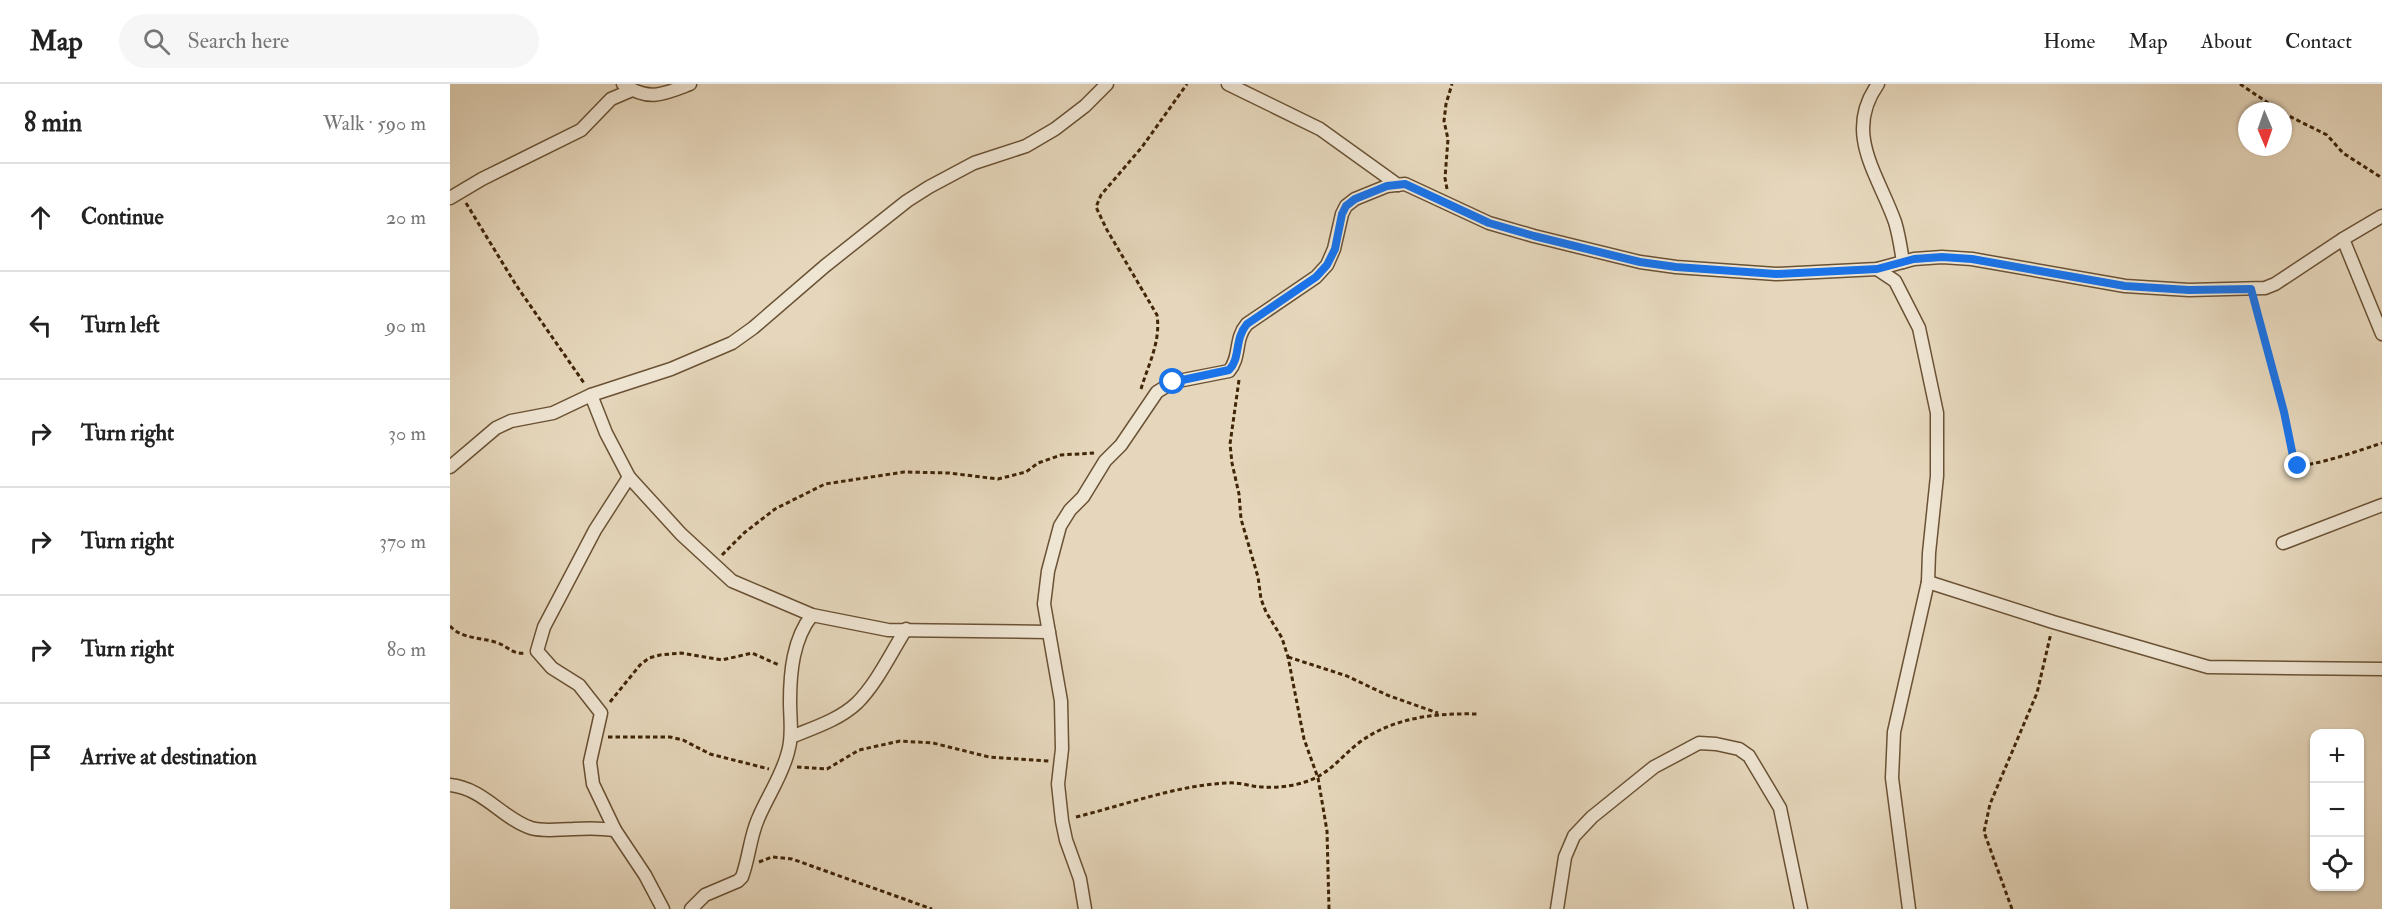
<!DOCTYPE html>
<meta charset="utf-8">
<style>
body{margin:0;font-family:"IM FELL Double Pica",serif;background:#f6f6f6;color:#222}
.controls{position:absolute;right:18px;bottom:18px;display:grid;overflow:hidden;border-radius:12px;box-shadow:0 2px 4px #0004}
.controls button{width:54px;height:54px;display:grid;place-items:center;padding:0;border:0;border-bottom:2px solid #e0e0e0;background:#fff;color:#222;font:30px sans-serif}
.compass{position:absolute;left:1788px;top:18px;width:54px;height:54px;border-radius:50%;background:#fff;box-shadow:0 2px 4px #0004;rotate:178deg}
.stop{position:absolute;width:18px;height:18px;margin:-14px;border:4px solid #1a73e8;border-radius:50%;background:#fff}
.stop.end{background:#1a73e8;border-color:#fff;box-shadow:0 2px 6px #0008}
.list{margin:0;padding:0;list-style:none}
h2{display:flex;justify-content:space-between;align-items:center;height:78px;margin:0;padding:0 24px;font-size:26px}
h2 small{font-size:20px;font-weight:400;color:#767676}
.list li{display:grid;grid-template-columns:39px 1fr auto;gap:18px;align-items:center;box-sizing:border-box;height:108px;padding:0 24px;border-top:2px solid #e0e0e0}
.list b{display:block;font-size:22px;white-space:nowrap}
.list em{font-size:20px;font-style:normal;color:#767676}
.icon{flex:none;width:33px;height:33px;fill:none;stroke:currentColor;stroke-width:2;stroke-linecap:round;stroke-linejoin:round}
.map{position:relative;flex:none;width:1932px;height:825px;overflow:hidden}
header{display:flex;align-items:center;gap:36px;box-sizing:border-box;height:84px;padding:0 30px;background:#fff;border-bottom:2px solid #e0e0e0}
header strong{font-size:28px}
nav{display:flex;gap:33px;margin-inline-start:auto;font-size:21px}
.search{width:420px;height:54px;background:#f6f6f6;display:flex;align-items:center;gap:15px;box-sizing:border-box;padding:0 21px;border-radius:33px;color:#767676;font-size:22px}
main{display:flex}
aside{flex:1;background:#fff}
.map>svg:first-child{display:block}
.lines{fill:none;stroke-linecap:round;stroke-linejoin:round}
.minor-casing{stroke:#6a5234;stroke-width:15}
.path{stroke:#402507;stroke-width:3;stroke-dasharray:4.5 3;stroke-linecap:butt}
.minor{stroke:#efe5d3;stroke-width:12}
.route{stroke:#1a73e8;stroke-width:8}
</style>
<header>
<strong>Map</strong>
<div class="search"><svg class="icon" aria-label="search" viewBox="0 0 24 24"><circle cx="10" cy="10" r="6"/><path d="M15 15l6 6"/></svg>Search here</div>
<nav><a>Home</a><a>Map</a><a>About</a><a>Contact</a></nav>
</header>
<main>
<aside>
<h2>8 min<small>Walk · 590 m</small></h2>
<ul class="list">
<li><svg class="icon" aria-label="ahead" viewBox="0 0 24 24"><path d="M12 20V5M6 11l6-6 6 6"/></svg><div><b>Continue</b></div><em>20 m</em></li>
<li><svg class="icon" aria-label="left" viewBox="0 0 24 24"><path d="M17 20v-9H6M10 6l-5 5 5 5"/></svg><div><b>Turn left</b></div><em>90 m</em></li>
<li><svg class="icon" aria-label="right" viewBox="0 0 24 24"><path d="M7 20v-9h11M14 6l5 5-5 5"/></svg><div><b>Turn right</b></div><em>30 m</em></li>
<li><svg class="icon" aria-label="right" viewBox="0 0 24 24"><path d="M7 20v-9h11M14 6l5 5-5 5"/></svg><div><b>Turn right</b></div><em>370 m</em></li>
<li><svg class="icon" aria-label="right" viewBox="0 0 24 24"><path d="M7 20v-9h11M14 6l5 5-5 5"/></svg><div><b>Turn right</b></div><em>80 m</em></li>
<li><svg class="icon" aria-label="arrive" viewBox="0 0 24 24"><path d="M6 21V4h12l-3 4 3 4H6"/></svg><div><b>Arrive at destination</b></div></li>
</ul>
</aside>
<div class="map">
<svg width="1932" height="825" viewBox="0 0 1932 825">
<rect width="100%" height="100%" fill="#e6d7bc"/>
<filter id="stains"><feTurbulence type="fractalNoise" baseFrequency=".00333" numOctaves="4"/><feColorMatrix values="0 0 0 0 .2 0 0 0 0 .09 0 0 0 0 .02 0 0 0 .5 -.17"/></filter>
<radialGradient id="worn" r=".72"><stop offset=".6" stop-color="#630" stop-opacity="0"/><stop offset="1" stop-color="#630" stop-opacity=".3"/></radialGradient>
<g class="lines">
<defs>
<g id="minor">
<path d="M173 0C199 18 214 10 240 0"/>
<polyline points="778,0 870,45 948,101"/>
<path d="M1428 0C1393 49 1428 90 1445 138 1449 151 1451 165 1453 178"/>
<polyline points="0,114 32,95 131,46 161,15 182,6"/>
<polyline points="1893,155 1932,250"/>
<polyline points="1427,185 1445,197 1469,244 1487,329 1487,392 1479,469 1478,498 1444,648 1442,694 1459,825"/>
<polyline points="141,311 156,349 179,393 231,450 282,497 362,531 438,546 599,548"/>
<polyline points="0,383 46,344 61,337 103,329 141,311 221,285 282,259 303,244 375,182 457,117 479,103 524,79 576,62 605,45 635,22 657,0"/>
<polyline points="179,393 145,446 94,543 87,567 102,584 129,601 151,629 140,678 143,700 165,746 195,791 213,825"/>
<polyline points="1833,459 1932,421"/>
<polyline points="1478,498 1603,538 1758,583 1932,585"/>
<path d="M341 653C363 644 389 636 407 619 427 599 441 569 456 545"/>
<path d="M0 701C33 704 53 735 81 744 95 748 110 745 123 745 138 744 151 744 165 746"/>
<path d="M241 825 255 811 288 797 292 793C299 774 300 753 308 735 317 713 332 692 338 668 343 652 340 635 340 618 340 588 343 555 362 531"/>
<path d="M635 825 630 795 616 756 612 737 608 700 612 665 611 617 594 520 598 487 610 442 620 426 633 413 655 377 671 361 707 308 723 298 779 287C791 273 784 255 797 240L866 193 877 181 884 165 892 130 896 122 905 115 937 102 955 100 1039 139 1084 152 1190 178 1226 183 1326 190 1427 185 1464 175 1492 173 1522 175 1675 202 1739 206 1815 204 1825 200 1893 155 1932 132"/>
<polyline points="1107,825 1115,773 1124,752 1142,733 1204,683 1249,659 1266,660 1289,665 1299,672 1330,724 1351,825"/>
</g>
</defs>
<use href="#minor" class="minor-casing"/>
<g class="path">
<polyline points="1790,0 1830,27"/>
<polyline points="1833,29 1877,51 1893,69 1932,94"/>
<polyline points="997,105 995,94 998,55 994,37 996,20 1002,0"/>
<polyline points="16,119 66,201 134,299"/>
<path d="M1805 218 1846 380C1859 385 1916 364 1932 359"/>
<polyline points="789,296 780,360 782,379 789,410 791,435 808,493 811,515 816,528 832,554 838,573 854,655 868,694 877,747 879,825"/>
<path d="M691 305C698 281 711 258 707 231L657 146 646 123 651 111 692 63 737 0"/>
<polyline points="272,471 294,449 325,425 375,400 454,388 499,389 548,395 576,388 588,379 611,371 644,369"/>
<path d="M0 542C12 555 29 553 45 558 57 561 62 571 75 569"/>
<polyline points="838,573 897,592 937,611 988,629"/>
<polyline points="160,618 190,581 199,574 210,571 231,569 272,576 302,569 329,581"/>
<polyline points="158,653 220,653 233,656 260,670 319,685"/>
<polyline points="347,683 377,685 409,666 450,657 483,659 539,673 599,677"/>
<path d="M626 733C675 721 727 701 778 699 790 698 802 703 814 703 827 704 843 702 855 698 878 691 889 675 906 661 941 633 986 629 1028 630"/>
<polyline points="309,778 322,773 342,775 482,825"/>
<polyline points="1562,825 1534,748 1540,720 1587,609 1601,549"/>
</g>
<use href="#minor" class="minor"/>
</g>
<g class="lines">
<path class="route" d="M723 298 779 286C791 274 784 255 797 240L866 193 877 181 885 165 892 130 896 122 905 115 937 102 955 100 1039 139 1084 152 1190 178 1226 183 1326 190 1427 185 1464 175 1492 173 1522 175 1675 202 1739 206 1801 205 1834 328 1844 377 1848 382"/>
</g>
<rect width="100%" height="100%" filter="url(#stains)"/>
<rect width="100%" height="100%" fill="url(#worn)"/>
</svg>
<div class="controls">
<button>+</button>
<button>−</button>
<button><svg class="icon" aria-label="locate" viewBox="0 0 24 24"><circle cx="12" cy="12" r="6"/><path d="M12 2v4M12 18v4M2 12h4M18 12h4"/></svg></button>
</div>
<svg class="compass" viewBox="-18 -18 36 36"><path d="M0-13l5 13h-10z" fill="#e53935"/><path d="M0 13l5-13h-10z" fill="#767676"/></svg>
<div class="stop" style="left:723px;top:298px"></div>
<div class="stop end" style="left:1848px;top:382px"></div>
</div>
</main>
